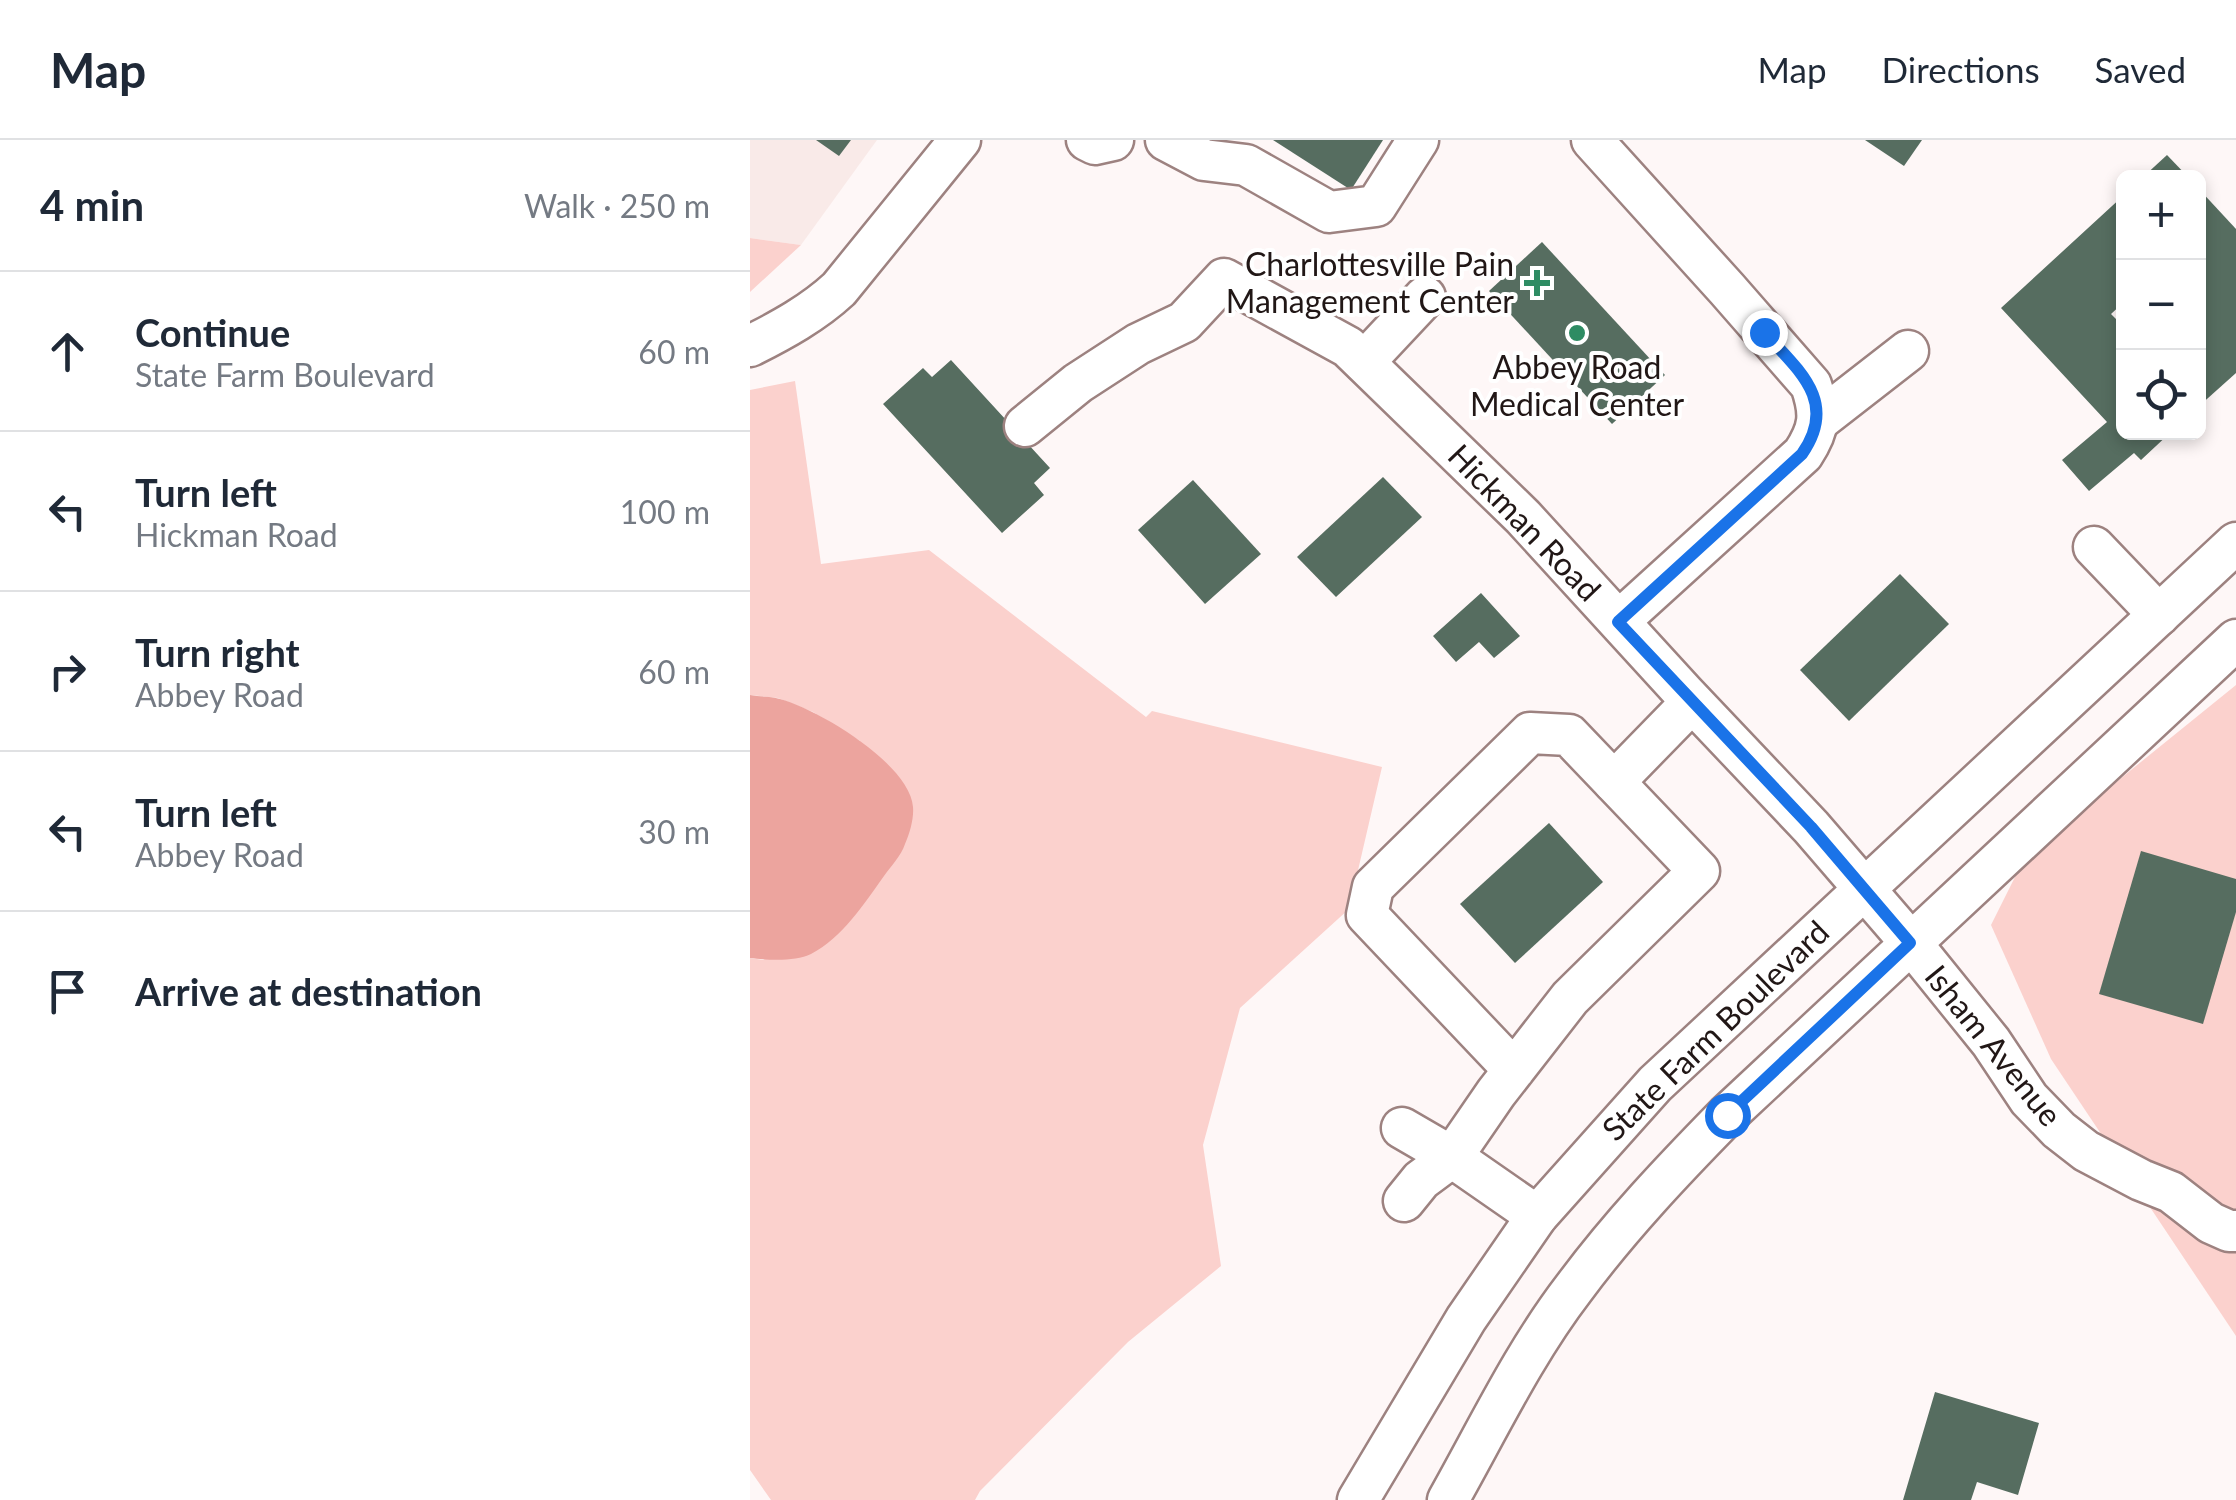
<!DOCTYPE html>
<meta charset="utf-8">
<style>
body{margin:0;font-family:Lato,sans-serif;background:#f6f6f7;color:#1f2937}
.controls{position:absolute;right:30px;top:30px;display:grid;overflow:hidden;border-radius:15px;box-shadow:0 5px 15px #0003}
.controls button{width:90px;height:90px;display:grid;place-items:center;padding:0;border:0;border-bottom:2px solid #e0e1e3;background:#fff;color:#1f2937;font:50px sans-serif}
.stop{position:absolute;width:30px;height:30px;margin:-22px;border:8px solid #1a73e8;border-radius:50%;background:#fff}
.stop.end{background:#1a73e8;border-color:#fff;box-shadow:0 2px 10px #0008}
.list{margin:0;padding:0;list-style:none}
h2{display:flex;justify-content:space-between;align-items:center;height:130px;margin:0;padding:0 40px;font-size:42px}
h2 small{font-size:32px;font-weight:400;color:#747a83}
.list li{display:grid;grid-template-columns:65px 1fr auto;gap:30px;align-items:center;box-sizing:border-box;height:160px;padding:0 40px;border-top:2px solid #e0e1e3}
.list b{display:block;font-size:38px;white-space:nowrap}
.list p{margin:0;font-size:32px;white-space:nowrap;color:#747a83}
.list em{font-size:32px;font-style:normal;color:#747a83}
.icon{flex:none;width:55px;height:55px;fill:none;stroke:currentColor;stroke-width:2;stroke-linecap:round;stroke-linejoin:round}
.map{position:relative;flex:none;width:1486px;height:1360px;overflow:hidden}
header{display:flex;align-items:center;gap:60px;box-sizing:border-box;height:140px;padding:0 50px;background:#fff;border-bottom:2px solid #e0e1e3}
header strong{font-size:48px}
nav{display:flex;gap:55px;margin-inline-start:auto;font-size:35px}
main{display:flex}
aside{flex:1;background:#fff}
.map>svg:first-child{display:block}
.built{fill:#f9eae8}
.green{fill:#fbd1cd}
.water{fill:#eca49e}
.building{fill:#566d60}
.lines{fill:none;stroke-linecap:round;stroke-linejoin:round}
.minor-casing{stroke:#9d8280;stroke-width:45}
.minor{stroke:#fff;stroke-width:40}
.route{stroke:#1a73e8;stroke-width:12}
.poi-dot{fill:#2e8c63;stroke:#fff;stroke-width:4}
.labels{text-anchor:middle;stroke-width:8;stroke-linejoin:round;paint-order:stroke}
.poi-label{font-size:32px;fill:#211716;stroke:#fff;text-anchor:end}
.street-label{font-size:32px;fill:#211716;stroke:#fff}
</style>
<header>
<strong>Map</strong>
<nav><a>Map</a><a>Directions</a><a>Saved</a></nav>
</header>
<main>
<aside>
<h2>4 min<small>Walk · 250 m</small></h2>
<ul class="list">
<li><svg class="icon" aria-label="ahead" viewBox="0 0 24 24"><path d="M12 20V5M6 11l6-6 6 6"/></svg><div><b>Continue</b><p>State Farm Boulevard</p></div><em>60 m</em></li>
<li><svg class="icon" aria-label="left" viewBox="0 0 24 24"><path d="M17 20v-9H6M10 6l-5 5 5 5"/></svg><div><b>Turn left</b><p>Hickman Road</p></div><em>100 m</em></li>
<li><svg class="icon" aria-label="right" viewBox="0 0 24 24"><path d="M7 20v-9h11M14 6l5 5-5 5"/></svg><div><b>Turn right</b><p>Abbey Road</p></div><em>60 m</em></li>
<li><svg class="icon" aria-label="left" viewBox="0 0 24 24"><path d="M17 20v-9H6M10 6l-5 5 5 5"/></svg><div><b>Turn left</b><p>Abbey Road</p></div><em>30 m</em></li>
<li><svg class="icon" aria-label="arrive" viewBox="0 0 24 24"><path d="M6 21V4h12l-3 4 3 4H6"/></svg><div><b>Arrive at destination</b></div></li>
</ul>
</aside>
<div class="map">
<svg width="1486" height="1360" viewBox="0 0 1486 1360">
<rect width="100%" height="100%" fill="#fef7f7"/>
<polygon class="built" points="0,0 127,0 51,105 0,98"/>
<g class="green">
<polygon points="0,98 51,105 0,152"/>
<polygon points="45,241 71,424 179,410 396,577 402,571 632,627 599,769 490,868 453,1005 471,1126 378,1202 230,1351 225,1360 21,1360 0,1330 0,818 14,820 110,601 63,572 28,558 0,555 0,250"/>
<polygon points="1486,545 1486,1196 1301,919 1241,785 1276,715"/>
</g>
<path class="water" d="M0 555C10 557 21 556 30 559 68 569 160 624 163 667 164 678 160 693 155 704 151 716 141 726 134 736 114 764 92 798 61 814 45 822 17 820 0 818Z"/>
<g class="building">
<polygon points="66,0 101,0 89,16"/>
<polygon points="523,0 633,0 601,50"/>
<polygon points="1115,0 1172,0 1154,26"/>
<polygon points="1417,15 1439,38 1392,38"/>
<polygon points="1448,48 1486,89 1486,233 1448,267"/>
<polygon points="1374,55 1374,162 1361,174 1374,187 1374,292 1421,292 1391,320 1384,313 1339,351 1312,320 1357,282 1251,168"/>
<polygon points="792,102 915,235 862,284 739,151"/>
<polygon points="201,220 300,328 284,343 294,355 252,393 133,264 173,228 182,237"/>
<polygon points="633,337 672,377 586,457 547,417"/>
<polygon points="443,340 511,414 455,464 388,390"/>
<polygon points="1150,434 1199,484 1099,581 1050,530"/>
<polygon points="731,453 770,496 744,518 729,502 706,522 683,496"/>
<polygon points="799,683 853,742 765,823 710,764"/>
<polygon points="1391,711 1486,739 1486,772 1453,884 1349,854"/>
<polygon points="1185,1252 1289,1283 1268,1355 1227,1342 1221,1360 1153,1360"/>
</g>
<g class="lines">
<defs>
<g id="minor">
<polyline points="337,0 345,4 363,0"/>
<polyline points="416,0 454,20 496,25 579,72 626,66 668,0"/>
<path d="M842 0 977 149 1061 245C1071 274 1070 288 1053 314L869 481"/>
<path d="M0 206C32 190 63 173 89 149L210 0"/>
<polyline points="614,222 675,157"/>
<polyline points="1068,281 1158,211"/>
<polyline points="275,286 328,243 388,204 434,182 474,139 598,207 773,377 934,553 1061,687 1161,803 1241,902 1279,959 1309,990 1336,1011 1391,1040 1421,1052 1461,1083 1479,1091 1486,1091"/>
<polyline points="1344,407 1409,475"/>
<polyline points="864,642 942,562"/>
<polyline points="652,988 702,1017 787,1076"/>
<polyline points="654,1061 671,1040 702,1017 746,953 820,858 949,731 819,595 780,593 623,747 617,775 764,930"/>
<polyline points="608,1360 716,1179 787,1076 905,944 1486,403"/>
<path d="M698 1360C738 1289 774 1213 824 1148 870 1086 923 1030 977 975L1486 500"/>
</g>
</defs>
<use href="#minor" class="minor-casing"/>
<use href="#minor" class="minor"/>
</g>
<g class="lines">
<path class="route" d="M977 975 1160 803 1061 687 868 482 1052 314C1089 261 1048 230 1014 192"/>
</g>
<g class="poi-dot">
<path d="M782 128h10v10h10v10h-10v10h-10v-10h-10v-10h10z"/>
<circle cx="827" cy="193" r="10"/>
</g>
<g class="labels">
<g class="poi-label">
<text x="764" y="136">Charlottesville Pain<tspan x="764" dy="37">Management Center</tspan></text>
<text x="827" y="239" text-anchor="middle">Abbey Road<tspan x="827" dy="37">Medical Center</tspan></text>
</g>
<g class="street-label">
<text transform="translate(774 383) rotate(46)" y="11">Hickman Road</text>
<text transform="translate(966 891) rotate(-44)" y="11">State Farm Boulevard</text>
<text transform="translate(1243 906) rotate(51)" y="11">Isham Avenue</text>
</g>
</g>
</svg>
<div class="controls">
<button>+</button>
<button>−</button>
<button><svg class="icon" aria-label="locate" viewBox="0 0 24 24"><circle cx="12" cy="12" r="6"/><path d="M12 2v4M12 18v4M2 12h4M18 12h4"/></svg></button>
</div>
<div class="stop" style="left:977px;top:975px"></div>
<div class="stop end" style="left:1014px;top:192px"></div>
</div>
</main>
